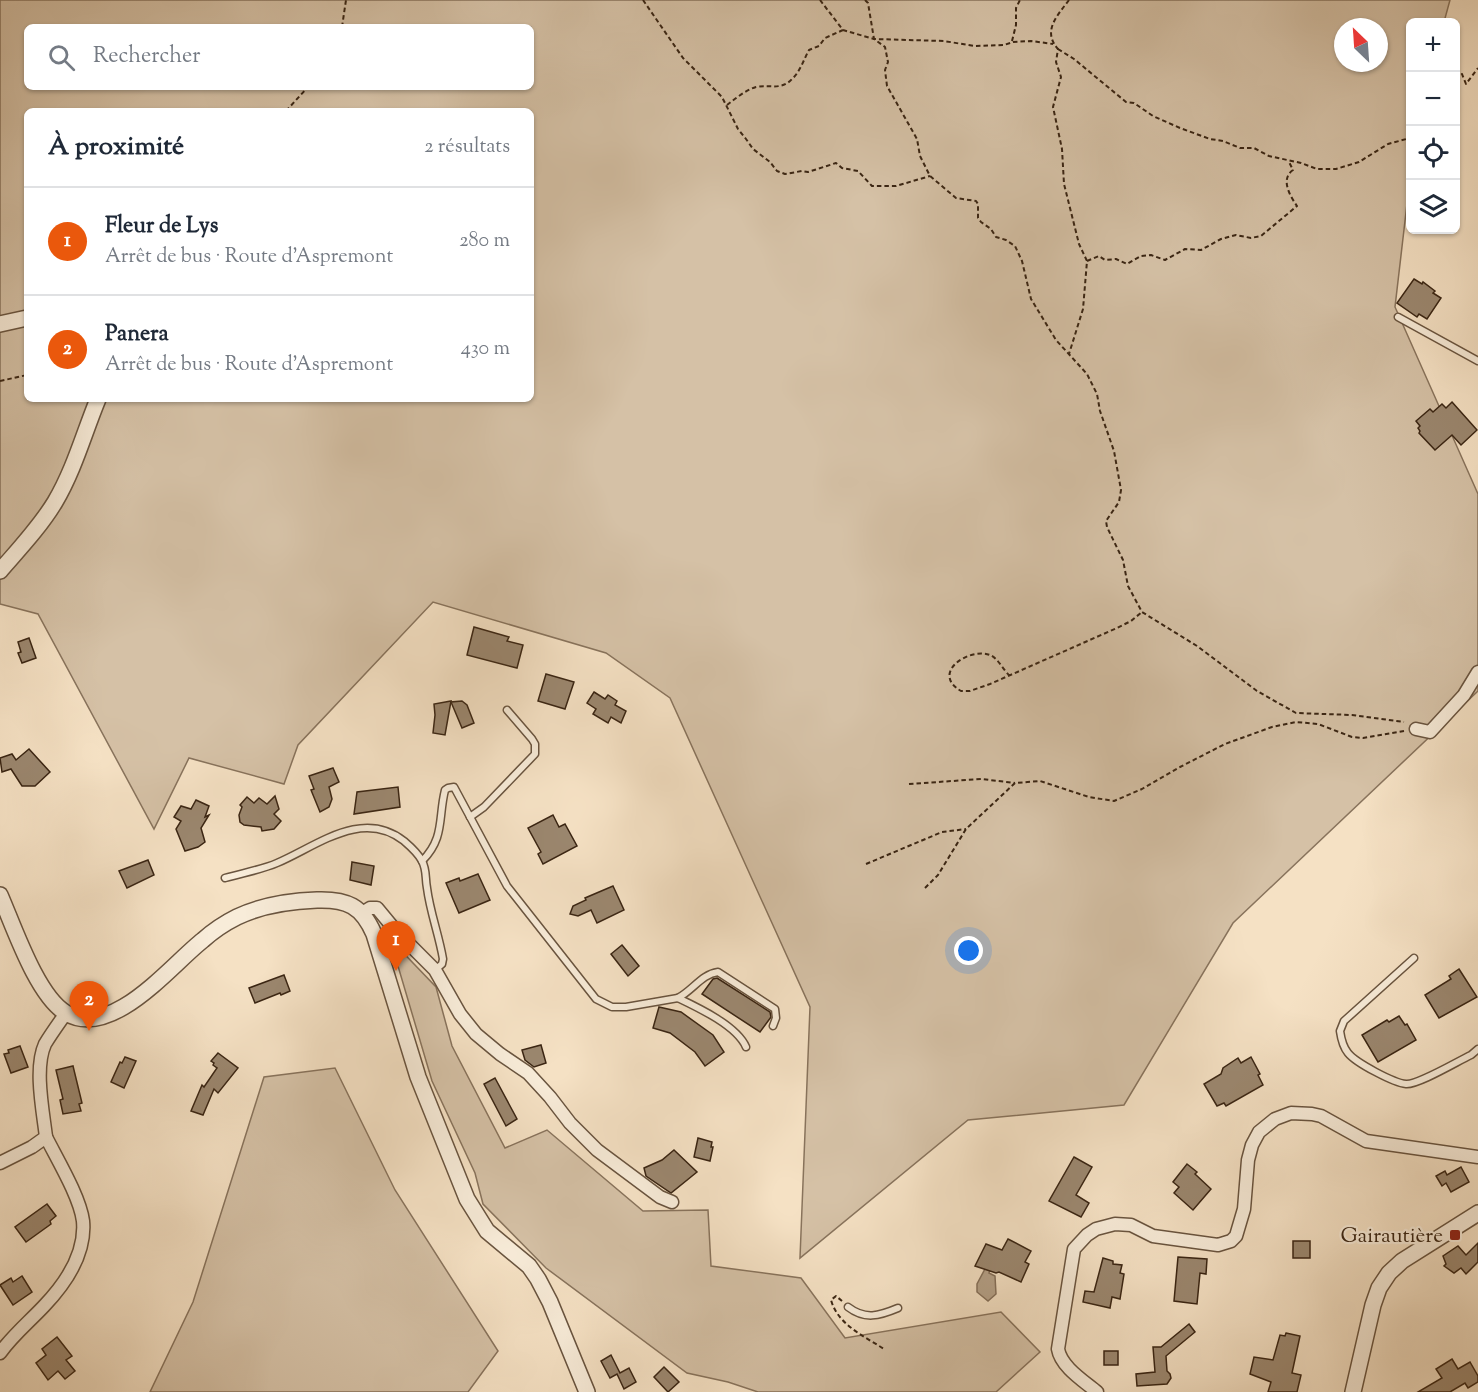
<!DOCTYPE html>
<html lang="fr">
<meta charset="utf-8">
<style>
body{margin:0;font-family:"Sorts Mill Goudy",serif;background:#f6f6f7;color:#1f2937}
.controls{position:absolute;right:18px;top:18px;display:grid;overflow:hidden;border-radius:9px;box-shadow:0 2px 4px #0004}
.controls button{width:54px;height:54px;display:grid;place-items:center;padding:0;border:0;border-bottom:2px solid #e0e1e3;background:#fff;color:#1f2937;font:30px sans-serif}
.compass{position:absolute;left:1334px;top:18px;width:54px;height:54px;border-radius:50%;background:#fff;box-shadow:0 2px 4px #0004;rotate:335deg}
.you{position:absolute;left:969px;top:951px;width:21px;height:21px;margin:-15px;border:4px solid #fff;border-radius:50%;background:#1a73e8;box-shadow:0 0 0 9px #1a73e833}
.badge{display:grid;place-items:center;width:39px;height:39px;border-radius:50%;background:#ea580c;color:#fff;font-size:20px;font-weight:700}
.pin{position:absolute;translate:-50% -50px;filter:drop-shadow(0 2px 3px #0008)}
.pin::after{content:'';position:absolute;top:32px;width:21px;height:18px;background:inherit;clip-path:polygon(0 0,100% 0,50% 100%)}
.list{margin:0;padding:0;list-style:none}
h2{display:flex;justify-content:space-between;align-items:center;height:78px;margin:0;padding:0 24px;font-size:26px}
h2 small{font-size:20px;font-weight:400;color:#747a83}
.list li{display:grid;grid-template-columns:39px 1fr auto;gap:18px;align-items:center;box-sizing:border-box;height:108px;padding:0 24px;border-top:2px solid #e0e1e3}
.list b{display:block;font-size:22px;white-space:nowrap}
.list p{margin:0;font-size:20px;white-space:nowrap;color:#747a83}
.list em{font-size:20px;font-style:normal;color:#747a83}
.icon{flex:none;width:33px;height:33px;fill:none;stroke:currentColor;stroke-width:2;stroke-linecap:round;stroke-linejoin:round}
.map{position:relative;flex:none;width:1478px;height:1392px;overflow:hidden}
.search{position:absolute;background:#fff;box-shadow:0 2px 4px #0004;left:24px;top:24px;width:510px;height:66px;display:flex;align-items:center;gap:15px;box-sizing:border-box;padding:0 21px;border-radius:9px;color:#747a83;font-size:22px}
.panel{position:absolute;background:#fff;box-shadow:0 2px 4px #0004;left:24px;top:108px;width:510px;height:294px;border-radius:9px}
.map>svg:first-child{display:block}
.green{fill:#d5c1a6;stroke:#88735c;stroke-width:1.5;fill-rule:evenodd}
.water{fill:#b5a188;stroke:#846f59;stroke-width:1.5}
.building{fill:#9b876f;stroke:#3a2513;stroke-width:1.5}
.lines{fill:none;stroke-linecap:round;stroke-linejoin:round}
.service-casing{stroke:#69543f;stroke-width:9}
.minor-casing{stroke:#69543f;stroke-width:15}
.tertiary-casing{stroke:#69543f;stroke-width:18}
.path{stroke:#3a2513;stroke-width:2;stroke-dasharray:4.5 3;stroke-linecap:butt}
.service{stroke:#f8ecd9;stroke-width:6}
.minor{stroke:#f8ecd9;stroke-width:12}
.tertiary{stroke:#f8ecd9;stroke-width:15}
.poi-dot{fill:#8f2418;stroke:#f8ecd9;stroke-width:2}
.labels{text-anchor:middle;stroke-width:4.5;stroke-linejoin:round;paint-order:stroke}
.poi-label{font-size:21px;fill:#3a2513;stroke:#f8ecd9;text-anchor:end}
</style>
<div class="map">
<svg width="1478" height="1392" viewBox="0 0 1478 1392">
<rect width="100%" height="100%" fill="#f5e1c4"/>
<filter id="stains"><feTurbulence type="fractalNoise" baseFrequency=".00333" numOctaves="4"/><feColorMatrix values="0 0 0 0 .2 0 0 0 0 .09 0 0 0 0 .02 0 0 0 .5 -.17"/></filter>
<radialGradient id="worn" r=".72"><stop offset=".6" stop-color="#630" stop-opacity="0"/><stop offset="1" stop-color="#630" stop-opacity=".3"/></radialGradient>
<g class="green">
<path d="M0 0H1450L1444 22H1410V178L1395 307 1478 494V691L1233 923 1124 1105 968 1120 800 1258 810 1007 670 698 606 653 433 602 298 745 284 784 189 758 154 829 38 614 0 604ZM27 27H531V87H27ZM1343 27H1379V63H1343ZM27 111H531V399H27Z"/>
<polygon points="390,939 436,987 452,1046 505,1148 547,1130 643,1211 708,1210 711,1266 801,1278 845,1338 1001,1312 1040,1352 996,1392 758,1392 728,1382 687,1373 546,1268 483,1204 475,1173 432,1081"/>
<polygon points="335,1068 395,1190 498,1351 468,1392 150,1392 193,1302 264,1077"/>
</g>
<polygon class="water" points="986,1267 990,1269 989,1273 995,1276 996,1294 988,1301 977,1292 977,1284"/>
<g class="building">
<polygon points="1414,279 1422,284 1423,282 1435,291 1433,293 1441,298 1427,319 1419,314 1417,317 1397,303"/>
<polygon points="1452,402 1477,430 1461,445 1452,435 1435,450 1419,433 1420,431 1418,428 1420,426 1416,421 1430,409 1433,412 1442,404 1446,408"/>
<polygon points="474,627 509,637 507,641 523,645 517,668 467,655"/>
<polygon points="29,638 36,658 22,663 18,653 21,652 18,642"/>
<polygon points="546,674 574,682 565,709 538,701"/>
<polygon points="594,692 605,699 608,695 617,701 615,705 626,711 621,723 611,717 608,723 593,714 596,709 587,703"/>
<polygon points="451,701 445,735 433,733 435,715 434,704"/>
<polygon points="462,701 467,705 474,723 462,728 451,702"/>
<polygon points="29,749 50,772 35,786 22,786 11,769 2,772 0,758 12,754 16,760"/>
<polygon points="333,768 339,782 329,787 332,799 329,807 320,812 311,790 314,789 309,776"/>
<polygon points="398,787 400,807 354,814 357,792"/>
<polygon points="275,796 279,809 274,814 281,821 274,829 262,831 261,827 244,825 240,822 239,815 242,807 240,805 247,797 254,803 259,798 267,804"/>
<polygon points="196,800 209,806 205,817 209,815 201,828 205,842 198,847 185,851 176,829 181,821 174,817 181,806 191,809"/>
<polygon points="553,815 559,827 565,824 577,846 543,864 538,854 541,852 528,828"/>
<polygon points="148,860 154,875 127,888 119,871"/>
<polygon points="352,862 374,866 371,885 350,880"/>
<polygon points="478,874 490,900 459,913 446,883 459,878 460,881"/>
<polygon points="613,886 624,910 597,923 591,910 578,916 570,914 573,906 586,900 585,898"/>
<polygon points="622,945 639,966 628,976 611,954"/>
<polygon points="1459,969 1477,997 1439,1018 1425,995 1451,979 1449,976"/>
<polygon points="284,975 290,991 281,995 280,993 255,1003 249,988"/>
<polygon points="717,978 770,1012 771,1017 760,1032 702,994 713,979"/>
<polygon points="659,1007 681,1012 713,1035 724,1052 705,1066 695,1052 670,1033 653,1028"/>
<polygon points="1399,1016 1405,1025 1407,1024 1416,1040 1378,1062 1362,1035 1387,1020 1389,1022"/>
<polygon points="541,1045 546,1063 534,1067 525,1060 522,1050"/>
<polygon points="20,1046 28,1067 11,1073 4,1054 9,1053 8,1050"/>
<polygon points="218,1053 238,1068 218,1093 214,1089 203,1115 191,1111 202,1085 204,1087 217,1068 213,1065 214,1063 211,1061"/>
<polygon points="125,1057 136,1061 124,1088 111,1082 120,1062 122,1063"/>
<polygon points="1251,1057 1260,1074 1258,1075 1263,1085 1226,1106 1224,1103 1217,1106 1204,1084 1221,1074 1223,1068 1238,1058 1241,1063"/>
<polygon points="73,1066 82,1103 79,1104 81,1111 63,1114 60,1100 63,1099 56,1070"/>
<polygon points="495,1078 517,1119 506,1126 484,1084"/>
<polygon points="698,1138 712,1142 711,1147 713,1147 710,1161 694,1157"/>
<polygon points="674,1150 697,1172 671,1193 646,1176 644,1168 662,1160"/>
<polygon points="1074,1157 1092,1167 1076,1195 1089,1203 1081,1217 1049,1201"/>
<polygon points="1187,1164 1197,1172 1195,1174 1211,1189 1193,1210 1174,1193 1179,1187 1173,1182"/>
<polygon points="1461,1167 1469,1182 1451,1192 1446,1183 1442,1186 1436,1176 1445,1171 1447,1175"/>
<polygon points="47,1204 56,1216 50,1221 51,1224 26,1242 15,1227"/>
<polygon points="1008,1239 1031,1251 1025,1262 1029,1264 1021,1282 999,1272 996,1273 975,1266 986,1244 1002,1250"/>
<rect x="1293" y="1241" width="17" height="17"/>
<polygon points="1478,1243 1478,1262 1466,1274 1461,1268 1454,1273 1444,1266 1446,1264 1443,1256 1458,1246 1466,1255"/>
<polygon points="1178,1257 1207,1259 1206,1274 1200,1273 1197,1304 1174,1301"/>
<polygon points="1103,1258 1113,1261 1113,1264 1122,1265 1120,1273 1124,1274 1120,1299 1112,1297 1110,1308 1083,1302 1085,1291 1094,1292"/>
<polygon points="22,1276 32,1292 13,1305 0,1285 11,1278 13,1282"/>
<polygon points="1189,1324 1195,1332 1166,1356 1167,1371 1170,1374 1171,1378 1167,1384 1137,1386 1136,1374 1155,1372 1153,1347 1161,1347"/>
<polygon points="1286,1333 1300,1336 1292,1373 1301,1375 1297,1392 1268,1392 1271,1382 1250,1374 1254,1357 1273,1360 1280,1335 1285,1336"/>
<polygon points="57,1337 72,1356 66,1360 75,1371 65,1379 58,1371 48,1380 36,1363 46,1355 42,1349"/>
<rect x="1104" y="1351" width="14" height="14"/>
<polygon points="611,1355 620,1373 629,1368 636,1382 624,1389 617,1374 610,1378 601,1361"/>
<polygon points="1452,1359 1458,1369 1470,1362 1478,1376 1478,1382 1468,1388 1465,1383 1450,1392 1418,1392 1442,1378 1436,1369"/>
<polygon points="664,1367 679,1382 668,1392 654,1377"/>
</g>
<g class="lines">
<defs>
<g id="service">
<polyline points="1398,317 1478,361"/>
<polyline points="470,817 484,807 535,754 535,744 532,739 507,710"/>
<path d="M422 861C445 838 438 818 445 790L448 788 454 787 507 886 596 999 612 1007H626L678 998C699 1008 737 1026 746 1047"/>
<path d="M225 878C242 873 261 870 277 863 317 846 362 808 404 841 411 847 418 853 422 861 427 870 425 878 427 888 430 912 439 935 443 959L442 964 435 970"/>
<path d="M1414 958 1344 1021 1340 1031C1341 1038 1343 1047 1348 1053 1356 1063 1394 1083 1406 1084 1418 1085 1458 1061 1471 1055L1478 1049"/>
<path d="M678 998C693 990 702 974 718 972L775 1009 776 1018 773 1026"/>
<path d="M848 1307C865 1320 879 1316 898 1308"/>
</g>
<g id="minor">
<polyline points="1416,729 1430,732 1464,695 1478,672"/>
<polyline points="362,913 370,908 377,908 396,931 435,970 460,1014 476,1034 500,1054 528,1073 550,1097 570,1123 597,1150 660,1197 672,1202"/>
<path d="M0 1163 32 1147 46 1137C43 1111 34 1068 45 1044 51 1034 59 1023 66 1013"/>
<path d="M0 1353C13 1335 29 1322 44 1306 65 1284 86 1253 83 1221 80 1197 57 1159 46 1137"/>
<path d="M1097 1392C1084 1381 1061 1367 1058 1349L1074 1249 1087 1235 1096 1229 1115 1224 1131 1225 1153 1236 1218 1245 1231 1241 1236 1236 1244 1209 1248 1160 1252 1145 1259 1132 1275 1119 1291 1113 1312 1114 1321 1116 1366 1141 1478 1157"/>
</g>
<g id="tertiary">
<polyline points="0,324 27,318"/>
<path d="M0 571C19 549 40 527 55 502 74 470 84 433 98 399"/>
<path d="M0 895C14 927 37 996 66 1013 112 1040 171 965 203 940 213 931 225 923 237 917 262 905 290 901 317 900 347 899 362 906 374 934L418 1077 467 1199 487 1231 529 1266 538 1279 550 1302 587 1392"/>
<polyline points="1353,1392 1373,1305 1379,1288 1389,1273 1402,1261 1478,1213"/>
</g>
</defs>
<use href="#service" class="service-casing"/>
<use href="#minor" class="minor-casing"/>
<use href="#tertiary" class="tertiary-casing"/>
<g class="path">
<polyline points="643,0 683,58 722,97 738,129 746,139 753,149 770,162 777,171 785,174 802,171 808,172 836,163 842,168 858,171 872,186 896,186 930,176"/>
<polyline points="820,0 843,30 874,39 944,41 974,46 1004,45 1013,42 1031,41 1053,44"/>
<polyline points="865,0 868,3 874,39 885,47 888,62 885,70 887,86 917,139 920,156 930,176 956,198 976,201 978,204 978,218 981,222 991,229 996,237 1006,240 1015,246 1022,261 1031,299 1056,340 1087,374 1097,394 1100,411 1114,451 1121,490 1119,502 1106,521 1107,527 1123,560 1128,586 1142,612 1197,646 1257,691 1296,713 1352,715 1404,722"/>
<path d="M1069 0C1057 16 1042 31 1058 49L1056 62 1061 77 1053 107 1062 149 1064 184 1079 244 1087 261 1083 309 1069 354"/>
<polyline points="342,27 346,0"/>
<polyline points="1012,41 1016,25 1016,8 1020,0"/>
<polyline points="1058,49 1074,59 1126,102 1134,103 1153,116 1180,128 1210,139 1223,141 1240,148 1254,148 1269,156 1301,163 1317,169 1336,169 1359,162 1388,144 1410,138"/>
<polyline points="1456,80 1462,74 1466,84 1478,68"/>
<path d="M727 105C736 98 746 90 756 87 770 84 781 91 792 79 800 72 804 59 809 50L819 46 825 38 843 30"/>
<polyline points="286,111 308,87"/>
<path d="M1087 261 1099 256 1105 260 1116 259 1127 264 1141 256 1151 255 1165 260 1185 249 1201 250 1221 239 1236 235 1251 238 1261 236 1297 206C1290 196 1280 179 1293 170L1289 162"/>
<polyline points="0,381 27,375"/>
<path d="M1010 676C1003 670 998 658 990 655 969 647 930 673 961 691H970L990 684 1117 628 1131 621 1142 612"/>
<polyline points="909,784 981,779 1015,783"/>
<polyline points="866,864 942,832 966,829"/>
<polyline points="925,888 938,875 966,829 1015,783 1040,781 1089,797 1114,801 1142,789 1180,767 1225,744 1272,727 1296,722 1318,724 1352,737 1363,738 1404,731"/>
<path d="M842 1301 836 1296 831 1300C838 1325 864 1336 884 1349"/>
</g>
<use href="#service" class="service"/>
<use href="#minor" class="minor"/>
<use href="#tertiary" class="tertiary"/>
</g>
<rect class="poi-dot" x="1449" y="1229" width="12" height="12" rx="3"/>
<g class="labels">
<g class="poi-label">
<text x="1443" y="1242">Gairautière</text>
</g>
</g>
<rect width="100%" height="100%" filter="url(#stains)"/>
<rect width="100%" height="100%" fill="url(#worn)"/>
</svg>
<div class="controls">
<button>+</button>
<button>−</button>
<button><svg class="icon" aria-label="locate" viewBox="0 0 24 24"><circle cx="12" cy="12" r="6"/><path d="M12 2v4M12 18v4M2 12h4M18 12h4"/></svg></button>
<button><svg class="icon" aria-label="layers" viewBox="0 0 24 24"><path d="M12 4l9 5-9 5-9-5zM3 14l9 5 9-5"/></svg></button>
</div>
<svg class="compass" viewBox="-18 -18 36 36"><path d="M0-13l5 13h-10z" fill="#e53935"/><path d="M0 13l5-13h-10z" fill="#747a83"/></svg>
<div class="you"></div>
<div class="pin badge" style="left:396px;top:971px">1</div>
<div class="pin badge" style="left:89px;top:1031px">2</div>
<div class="search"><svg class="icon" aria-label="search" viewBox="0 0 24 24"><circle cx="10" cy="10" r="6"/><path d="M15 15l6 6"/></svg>Rechercher</div>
<section class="panel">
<h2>À proximité<small>2 résultats</small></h2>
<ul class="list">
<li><span class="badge">1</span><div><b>Fleur de Lys</b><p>Arrêt de bus · Route d'Aspremont</p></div><em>280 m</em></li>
<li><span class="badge">2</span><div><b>Panera</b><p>Arrêt de bus · Route d'Aspremont</p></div><em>430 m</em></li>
</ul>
</section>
</div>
